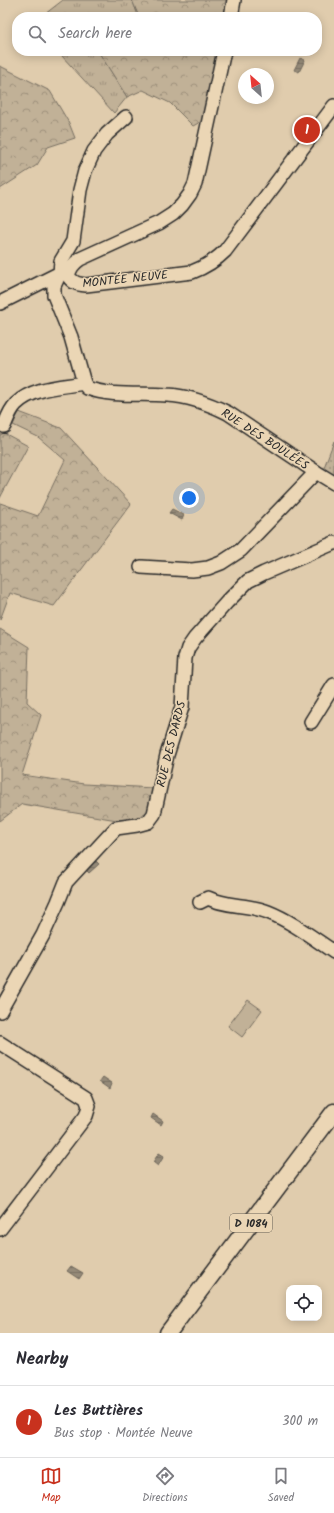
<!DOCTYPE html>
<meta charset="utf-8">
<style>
body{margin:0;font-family:Kalam,sans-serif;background:#f7f7f7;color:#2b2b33}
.controls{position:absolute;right:12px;bottom:12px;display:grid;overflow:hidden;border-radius:8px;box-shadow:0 2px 10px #0003}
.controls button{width:36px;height:36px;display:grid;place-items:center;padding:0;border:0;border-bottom:1px solid #e1e1e2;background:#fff;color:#2b2b33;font:20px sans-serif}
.compass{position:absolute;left:238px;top:68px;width:36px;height:36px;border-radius:50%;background:#fff;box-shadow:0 2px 10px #0003;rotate:333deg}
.you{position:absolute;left:189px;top:498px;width:14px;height:14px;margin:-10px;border:3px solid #fff;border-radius:50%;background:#1a73e8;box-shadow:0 0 0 6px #1a73e833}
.badge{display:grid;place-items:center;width:26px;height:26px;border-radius:50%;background:#c8321e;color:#fff;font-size:13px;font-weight:700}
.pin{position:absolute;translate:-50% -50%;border:2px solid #fff;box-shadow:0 1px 4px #0006}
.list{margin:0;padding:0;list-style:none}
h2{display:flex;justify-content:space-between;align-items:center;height:52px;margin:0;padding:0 16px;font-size:17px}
h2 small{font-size:13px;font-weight:400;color:#7c7c81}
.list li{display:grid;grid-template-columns:26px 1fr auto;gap:12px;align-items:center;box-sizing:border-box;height:72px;padding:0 16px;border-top:1px solid #e1e1e2}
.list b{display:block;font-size:15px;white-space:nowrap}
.list p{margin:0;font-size:13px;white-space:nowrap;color:#7c7c81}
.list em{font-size:13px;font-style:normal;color:#7c7c81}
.icon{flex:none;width:22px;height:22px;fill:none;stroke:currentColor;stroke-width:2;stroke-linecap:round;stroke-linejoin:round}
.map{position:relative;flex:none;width:334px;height:1333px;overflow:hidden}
.search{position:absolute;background:#fff;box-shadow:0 2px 10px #0003;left:12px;right:12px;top:12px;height:44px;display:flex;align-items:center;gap:10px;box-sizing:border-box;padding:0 14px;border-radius:16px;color:#7c7c81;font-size:15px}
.sheet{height:124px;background:#fff}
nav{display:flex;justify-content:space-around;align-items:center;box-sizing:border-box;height:56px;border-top:1px solid #e1e1e2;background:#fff;font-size:11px;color:#7c7c81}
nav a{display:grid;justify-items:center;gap:2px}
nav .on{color:#c8321e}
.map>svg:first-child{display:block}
.grass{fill:url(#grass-tufts);stroke:#766e61}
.forest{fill:url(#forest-crowns);stroke:#766e61}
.park{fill:url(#park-dots);stroke:#766e61}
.garden{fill:#c1b197;stroke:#766e61}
.water{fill:url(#water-rules);stroke:#6b6459}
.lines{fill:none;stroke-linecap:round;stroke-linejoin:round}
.minor-casing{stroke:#2b2b2b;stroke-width:16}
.major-casing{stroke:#2b2b2b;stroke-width:19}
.minor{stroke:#ebd6b5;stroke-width:13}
.major{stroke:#ebd6b5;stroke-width:16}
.labels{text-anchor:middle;stroke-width:3;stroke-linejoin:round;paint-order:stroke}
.shield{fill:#ebd6b5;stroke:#655e54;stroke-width:1}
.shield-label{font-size:11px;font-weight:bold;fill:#2b2b2b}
.street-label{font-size:12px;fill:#2b2b2b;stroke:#ebd6b5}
</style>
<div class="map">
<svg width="334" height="1333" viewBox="0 0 334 1333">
<defs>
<pattern id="grass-tufts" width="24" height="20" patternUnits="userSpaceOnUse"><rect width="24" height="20" fill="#c1b197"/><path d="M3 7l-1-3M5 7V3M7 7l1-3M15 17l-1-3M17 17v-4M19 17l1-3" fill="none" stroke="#9d907b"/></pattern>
<pattern id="forest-crowns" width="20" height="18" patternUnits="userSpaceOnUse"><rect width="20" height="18" fill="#c1b197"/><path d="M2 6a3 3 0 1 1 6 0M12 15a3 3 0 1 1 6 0" fill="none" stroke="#9d907b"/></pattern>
<pattern id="park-dots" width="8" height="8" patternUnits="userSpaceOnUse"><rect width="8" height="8" fill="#c1b197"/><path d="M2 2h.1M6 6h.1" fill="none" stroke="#9d907b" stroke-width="1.8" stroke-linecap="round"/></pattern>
<pattern id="water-rules" width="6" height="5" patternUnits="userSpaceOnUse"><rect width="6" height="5" fill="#958a78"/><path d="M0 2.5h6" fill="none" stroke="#7a7163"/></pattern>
</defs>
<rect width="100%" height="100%" fill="#e0ccad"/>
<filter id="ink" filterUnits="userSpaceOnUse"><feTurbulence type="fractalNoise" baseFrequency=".025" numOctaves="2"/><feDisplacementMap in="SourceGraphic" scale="8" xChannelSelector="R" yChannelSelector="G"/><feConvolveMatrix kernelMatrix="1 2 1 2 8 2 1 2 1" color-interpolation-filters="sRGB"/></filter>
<g filter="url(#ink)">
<g class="grass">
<polygon points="63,0 132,0 139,17 46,17 45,14"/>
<polygon points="66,51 98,51 127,97 114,113 61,55"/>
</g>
<g class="forest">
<polygon points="132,0 230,0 226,17 139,17"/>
<polygon points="98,51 219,51 204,120 193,126 170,103 143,90 127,97"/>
<polygon points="0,66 50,91 69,123 75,138 48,147 37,165 0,189"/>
<polygon points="19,412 61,428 131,504 54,606 10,593 0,620 0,503 38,516 65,460 38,437 13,425"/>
<polygon points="4,433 28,446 0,498 0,435"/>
<polygon points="0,629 29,647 27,702 41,715 22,775 84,784 153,788 149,818 117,820 22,804 0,821"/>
</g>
<polygon class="park" points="334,441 334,477 323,470"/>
<polygon class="garden" points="248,1000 262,1010 242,1037 228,1026"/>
<g class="water">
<polygon points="300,58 305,60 299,72 294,70"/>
<polygon points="172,509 184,515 182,520 169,513"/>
<polygon points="95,860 99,864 89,873 86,870"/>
<polygon points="103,1077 112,1083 110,1088 100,1081"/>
<polygon points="153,1114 163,1121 161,1125 151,1118"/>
<polygon points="159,1153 164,1156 158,1166 153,1162"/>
<polygon points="71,1266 83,1273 79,1279 67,1271"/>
</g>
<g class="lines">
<defs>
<g id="minor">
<polyline points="231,17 234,0"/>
<path d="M224 51 195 184 190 194 182 205 173 214 159 223 80 259C73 264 70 268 68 276 73 283 77 284 86 285L192 272C205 267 215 261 225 251L334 106"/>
<path d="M69 269 60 273 54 286V295L71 337 84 383 87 388C112 397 141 393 167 395 187 396 210 404 228 413L316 472 334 483"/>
<polyline points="0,303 60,273 61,261 73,241 80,190 85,171 94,151 107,134 126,117"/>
<path d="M4 426C7 419 10 410 16 404 33 387 62 387 84 383"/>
<polyline points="141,567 192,570 208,568 221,563 241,550 316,472"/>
<polyline points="311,722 334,685"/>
<path d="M200 902 208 898C226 907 248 904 268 912 291 921 313 938 334 952"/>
<polyline points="0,1011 43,935 58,902 66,882 116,828 137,825 148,822 154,814 167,755 182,707 185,658 188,648 195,638 227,602 248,581 264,573 334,543"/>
<polyline points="0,1043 86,1098 89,1106 86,1116 0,1229"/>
</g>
<polyline id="major" points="168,1333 334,1112"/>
</defs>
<use href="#minor" class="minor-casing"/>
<use href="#major" class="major-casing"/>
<use href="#minor" class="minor"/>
<use href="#major" class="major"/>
</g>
</g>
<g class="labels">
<rect class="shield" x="230" y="1214" width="42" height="18" rx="3"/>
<g class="shield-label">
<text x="251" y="1227">D 1084</text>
</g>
<g class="street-label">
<text transform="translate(125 279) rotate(-6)" y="4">MONTÉE NEUVE</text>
<text transform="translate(265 439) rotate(33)" y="4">RUE DES BOULÉES</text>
<text transform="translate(171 744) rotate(-76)" y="4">RUE DES DARDS</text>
</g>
</g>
</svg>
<div class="controls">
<button><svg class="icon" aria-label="locate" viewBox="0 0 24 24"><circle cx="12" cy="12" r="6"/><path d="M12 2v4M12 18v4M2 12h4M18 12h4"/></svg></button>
</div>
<svg class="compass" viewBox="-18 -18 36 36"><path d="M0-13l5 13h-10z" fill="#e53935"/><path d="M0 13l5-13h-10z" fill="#7c7c81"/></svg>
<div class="you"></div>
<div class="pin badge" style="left:307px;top:130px">1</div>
<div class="search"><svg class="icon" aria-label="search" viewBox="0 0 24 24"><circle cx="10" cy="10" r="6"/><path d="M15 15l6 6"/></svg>Search here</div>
</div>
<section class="sheet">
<h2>Nearby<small></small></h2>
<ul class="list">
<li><span class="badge">1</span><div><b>Les Buttières</b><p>Bus stop · Montée Neuve</p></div><em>300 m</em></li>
</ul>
</section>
<nav>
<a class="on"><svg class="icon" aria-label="map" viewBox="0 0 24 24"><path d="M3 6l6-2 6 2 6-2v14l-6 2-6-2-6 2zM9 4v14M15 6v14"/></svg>Map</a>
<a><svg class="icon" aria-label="directions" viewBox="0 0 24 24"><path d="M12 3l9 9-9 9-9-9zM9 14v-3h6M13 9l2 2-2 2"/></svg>Directions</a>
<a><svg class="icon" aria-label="saved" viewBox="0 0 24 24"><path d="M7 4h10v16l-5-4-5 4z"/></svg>Saved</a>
</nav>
